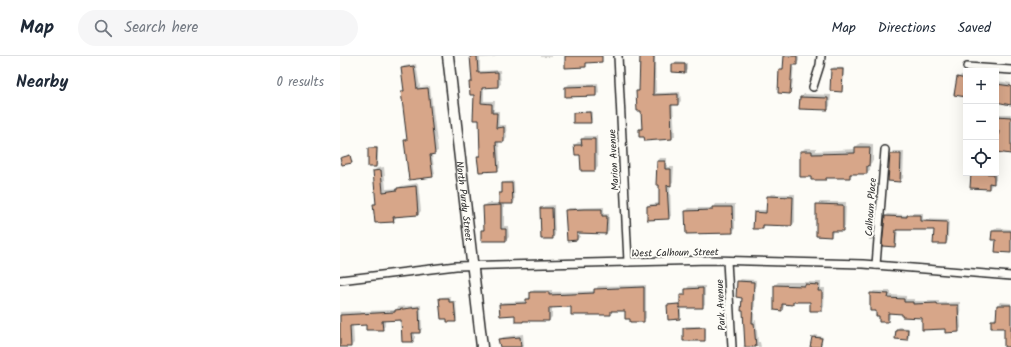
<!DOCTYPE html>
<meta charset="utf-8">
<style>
body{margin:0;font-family:Kalam,sans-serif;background:#f6f6f7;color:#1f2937}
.controls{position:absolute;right:12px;top:12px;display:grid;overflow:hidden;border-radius:0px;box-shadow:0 4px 16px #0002}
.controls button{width:36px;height:36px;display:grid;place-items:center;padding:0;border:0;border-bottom:1px solid #e0e1e3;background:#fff;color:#1f2937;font:20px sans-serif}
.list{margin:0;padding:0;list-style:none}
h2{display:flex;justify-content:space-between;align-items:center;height:52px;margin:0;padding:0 16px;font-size:17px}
h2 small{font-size:13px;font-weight:400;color:#747a83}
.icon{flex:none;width:22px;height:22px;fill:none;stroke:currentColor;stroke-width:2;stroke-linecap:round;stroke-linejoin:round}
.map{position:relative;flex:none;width:671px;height:291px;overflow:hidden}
header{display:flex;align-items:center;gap:24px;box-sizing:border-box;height:56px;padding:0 20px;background:#fff;border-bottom:1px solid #e0e1e3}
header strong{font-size:19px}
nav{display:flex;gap:22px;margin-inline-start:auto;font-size:14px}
.search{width:280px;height:36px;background:#f6f6f7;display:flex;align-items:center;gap:10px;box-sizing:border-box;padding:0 14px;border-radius:22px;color:#747a83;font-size:15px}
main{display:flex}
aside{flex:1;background:#fff}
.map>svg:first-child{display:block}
.shadow{fill:#0003}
.building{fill:#d7a689;stroke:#2b2b2b}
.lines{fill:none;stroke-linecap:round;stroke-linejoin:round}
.street-casing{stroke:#2b2b2b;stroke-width:10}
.secondary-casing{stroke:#2b2b2b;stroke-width:13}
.street{stroke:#fdfcf7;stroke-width:7}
.secondary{stroke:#fdfcf7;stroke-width:10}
.labels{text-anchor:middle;stroke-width:4;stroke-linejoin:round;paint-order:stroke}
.street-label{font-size:10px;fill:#2b2b2b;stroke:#fdfcf7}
</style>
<header>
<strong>Map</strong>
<div class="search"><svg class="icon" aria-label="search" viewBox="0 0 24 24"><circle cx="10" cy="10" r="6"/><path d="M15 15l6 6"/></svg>Search here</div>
<nav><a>Map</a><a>Directions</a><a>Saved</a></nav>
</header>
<main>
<aside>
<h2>Nearby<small>0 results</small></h2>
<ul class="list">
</ul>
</aside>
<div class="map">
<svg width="671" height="291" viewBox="0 0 671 291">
<rect width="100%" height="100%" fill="#fdfcf7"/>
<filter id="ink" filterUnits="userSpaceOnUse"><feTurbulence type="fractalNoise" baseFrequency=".025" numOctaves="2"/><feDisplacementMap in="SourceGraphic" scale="8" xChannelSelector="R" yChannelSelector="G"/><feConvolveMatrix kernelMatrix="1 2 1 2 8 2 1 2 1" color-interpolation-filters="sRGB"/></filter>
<g filter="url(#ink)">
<g class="shadow">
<polygon points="131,0 156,0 154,1 140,2 140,15 160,14 161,28 158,30 144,31 144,45 155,45 154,55 159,55 159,69 166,69 167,82 164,85 159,85 160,112 157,114 138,100 141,98 140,63 135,38 130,26 133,24"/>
<polygon points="201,0 212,0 211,1 201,1"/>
<polygon points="301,0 315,0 316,37 340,36 341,45 338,48 333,48 335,80 332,82 300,73 302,70 302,54 297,36 300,33"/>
<polygon points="445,0 459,0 459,5 456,8 454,8 452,34 449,37 440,14 444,11"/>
<polygon points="335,6 347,7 347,14 345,16 333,8"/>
<polygon points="76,8 80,31 90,30 98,95 92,98 95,118 92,120 65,85 68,82 62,35 65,33 62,12 64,10"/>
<polygon points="494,11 504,12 503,33 501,35 492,13"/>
<polygon points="621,19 626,20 626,40 618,22"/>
<polygon points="656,25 671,27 671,48 656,45"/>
<polygon points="258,27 259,36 256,39 226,31 229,28"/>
<polygon points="464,38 491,39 490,50 487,53 461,42"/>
<polygon points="236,55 252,55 252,64 250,66 234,57"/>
<polygon points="656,58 671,58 671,97 660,74 656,74"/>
<polygon points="245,80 257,80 258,111 255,114 241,98 235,89 238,86 242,86 242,83"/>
<polygon points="520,87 533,88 533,105 530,108 530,114 526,117 513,117 510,121 488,121 485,123 461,96 465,92 476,92 476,95 516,93 516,91"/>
<polygon points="31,91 38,91 38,108 36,110 29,110 29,93"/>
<polygon points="554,95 564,95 563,122 560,125 549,124 551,98"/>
<polygon points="320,102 327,102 327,111 334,111 333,126 330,128 331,160 328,162 308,150 310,148 320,147 320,128 317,128 318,105"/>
<polygon points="44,111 46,133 58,132 61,130 78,127 81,155 78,158 56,160 56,162 53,165 34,148 37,146 34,115 37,112"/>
<polygon points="656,115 656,124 652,127 652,129 649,132 631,131 632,117 656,117"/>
<polygon points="174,125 175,145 173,147 164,147 164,170 168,170 169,181 166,184 142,175 145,171 144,150 148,147 160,147 160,137 163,135 163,128 165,126"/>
<polygon points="431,138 455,138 455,166 452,169 426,168 423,172 415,157 418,154 428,154 428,141"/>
<polygon points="480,146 506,146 505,171 502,174 493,174 493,177 490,180 477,149"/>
<polygon points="376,148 395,148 395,173 392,176 346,155 349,152 373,152"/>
<polygon points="214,149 215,179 212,182 201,153 204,150"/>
<polygon points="264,151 264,158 269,158 269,174 266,177 239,176 240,181 237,183 226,154 229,152"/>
<polygon points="570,157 583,157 583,163 609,164 608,185 605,187 595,173 558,173 557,187 555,190 546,160 548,158 568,159"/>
<polygon points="531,172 535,172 534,182 532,184 529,184 529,174"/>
<polygon points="656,172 671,173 671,196 657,183 652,183 653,175"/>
<polygon points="401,223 416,224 414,265 416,264 418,286 420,286 421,291 403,291 406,286 403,241 398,226"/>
<polygon points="438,226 481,226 481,232 485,232 484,251 481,254 471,245 456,245 452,248 444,248 444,251 441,254 435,253 435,229"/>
<polygon points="306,229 306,262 303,265 291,262 286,254 274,254 270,258 232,250 212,251 212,261 209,264 184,264 183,265 176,258 160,248 163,246 187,245 187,243 191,240 191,236 194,234 212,234 212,236 255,235 258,230"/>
<polygon points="349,230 365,230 365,248 362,251 341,251 341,260 339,262 328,249 330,248 341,247 341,240 346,237 346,233"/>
<polygon points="534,235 551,235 551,239 566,240 566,243 575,243 575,245 599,245 599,247 620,246 621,272 618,275 606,272 582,261 550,256 550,262 547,265 540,260 537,254 531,238"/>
<polygon points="110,240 111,245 116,245 117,263 115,265 100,243 102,241"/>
<polygon points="660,246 671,247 671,291 665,291 665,271 652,265 655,262 657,262 658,249"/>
<polygon points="81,249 82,273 80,276 75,276 75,282 72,285 62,263 45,264 45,270 42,273 27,268 13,269 14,287 11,290 0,290 0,256 56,254 58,251"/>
<polygon points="346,270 366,270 366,282 364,284 344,272"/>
<polygon points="559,271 569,272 569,281 567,283 557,273"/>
<polygon points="183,278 184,291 161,291 160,284 163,281"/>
<polygon points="475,279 483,281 481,291 471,291 473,281"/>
</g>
<g class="building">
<polygon points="130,0 137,0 138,17 158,16 158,31 142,32 141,47 152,48 152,57 157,57 156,72 164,71 164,86 156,86 158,115 139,116 137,100 140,100 139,64 133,64 134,39 130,39 129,26 132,26"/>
<polygon points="225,0 262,0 262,6 246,7 246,11 225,12"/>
<polygon points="300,0 314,0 313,39 338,38 338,49 331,49 332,83 305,85 304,81 299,81 299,73 302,73 301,55 297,55 296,35 299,35"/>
<polygon points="444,0 457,0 457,9 452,9 450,38 438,37 439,13 443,13"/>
<polygon points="332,8 345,8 345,17 332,16"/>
<polygon points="74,10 77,33 88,32 95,98 90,99 93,121 69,124 64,84 67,84 61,35 64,35 61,12"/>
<polygon points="491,13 503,13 502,36 490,35"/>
<polygon points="617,21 626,23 626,41 614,39"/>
<polygon points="656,28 671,30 671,49 656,46"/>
<polygon points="256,30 256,40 225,41 225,31"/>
<polygon points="460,41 488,42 488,54 459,53"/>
<polygon points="250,56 251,67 233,67 233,57"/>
<polygon points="656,60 671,61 671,98 656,96 659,75 656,75"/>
<polygon points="241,83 255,83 255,115 241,115 240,99 235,99 234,89 242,89"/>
<polygon points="515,91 530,91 529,110 527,110 527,118 510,118 510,122 486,122 486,124 471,124 471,121 460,121 460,95 472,95 472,98 515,97"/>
<polygon points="28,92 37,92 36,111 28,111"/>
<polygon points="550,98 561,98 560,126 548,125"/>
<polygon points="10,99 12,107 2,109 0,102"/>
<polygon points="317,105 325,105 325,113 331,113 331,130 327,129 329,163 307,164 307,150 319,149 319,129 316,129"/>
<polygon points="41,114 43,136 57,134 57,132 76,130 78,159 53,161 54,166 35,167 33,148 36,148 33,115"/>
<polygon points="631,117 654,118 654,128 649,127 649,133 630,132"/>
<polygon points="162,127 172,127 173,148 159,148 159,137 162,137"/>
<polygon points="427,140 453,141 452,170 423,169 423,173 413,173 414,156 426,157"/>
<polygon points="476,148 503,149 503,175 491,175 491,181 476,180"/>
<polygon points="161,149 161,173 166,173 166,185 141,185 141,174 144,174 143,150"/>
<polygon points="372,151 392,151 393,177 346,178 345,155 372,154"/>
<polygon points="200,152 212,152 213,183 201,183"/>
<polygon points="244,153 262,153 262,160 267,160 266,178 237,177 237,184 227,185 225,154"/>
<polygon points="567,159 581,159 581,165 607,166 606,188 593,188 594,174 556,174 555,191 542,190 545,160 567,161"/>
<polygon points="652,175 671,175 671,197 655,196 656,184 651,184"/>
<polygon points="397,225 414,226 412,267 414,267 416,291 405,291 403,255 401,255 402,242 396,241"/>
<polygon points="465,228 479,229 478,235 482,235 482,255 470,255 470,246 453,246 453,249 442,248 442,255 434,254 434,229 465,230"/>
<polygon points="304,231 304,266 290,266 290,263 285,263 285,255 271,255 271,259 231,259 231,251 209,252 209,265 183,265 183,266 175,266 175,259 160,260 159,248 186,247 186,243 190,243 190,236 209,236 209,239 254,237 254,233"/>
<polygon points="363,232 363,252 340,252 340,239 345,239 345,233"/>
<polygon points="530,237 549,238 548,242 564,243 564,246 573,246 573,248 597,247 597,249 618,249 619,276 605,277 605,273 582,274 582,262 562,261 562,258 548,257 548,266 539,266 539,260 536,260 536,255 530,255"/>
<polygon points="99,242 109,242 109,246 114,246 116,266 107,266 107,263 101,263"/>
<polygon points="339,248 340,263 328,264 327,249"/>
<polygon points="657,249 671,249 671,291 664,291 664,272 651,272 651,264 656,264"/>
<polygon points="79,251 80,277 72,277 73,286 62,286 61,264 42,265 43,274 26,274 26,269 10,270 11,291 0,291 0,259 55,256 55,254"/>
<polygon points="365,271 365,285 343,285 343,272"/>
<polygon points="556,273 568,273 567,284 555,283"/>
<polygon points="180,281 181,291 160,291 158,283"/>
<polygon points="472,281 482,282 480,291 470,291"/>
</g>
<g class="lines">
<defs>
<g id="street">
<polyline points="278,0 288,206"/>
<polyline points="627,11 671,14"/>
<polyline points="473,31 480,9 481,0"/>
<polyline points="387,205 392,291"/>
<polyline points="536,209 545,94"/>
<polyline points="0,224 116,210 371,204 523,208 671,220"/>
</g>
<g id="secondary">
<path id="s1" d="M108 0 142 291"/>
</g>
</defs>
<use href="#street" class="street-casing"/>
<use href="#secondary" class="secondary-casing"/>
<use href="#street" class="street"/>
<use href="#secondary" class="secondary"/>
</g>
</g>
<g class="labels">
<g class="street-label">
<text transform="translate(273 104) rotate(-93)" y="4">Marion Avenue</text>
<text dy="4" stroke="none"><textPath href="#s1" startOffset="146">North Purdy Street</textPath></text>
<text transform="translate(530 151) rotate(-86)" y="4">Calhoun Place</text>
<text transform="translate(335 196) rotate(-1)" y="4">West Calhoun Street</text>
<text transform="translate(380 249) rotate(-93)" y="4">Park Avenue</text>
</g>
</g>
</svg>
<div class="controls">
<button>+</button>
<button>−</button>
<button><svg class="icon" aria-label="locate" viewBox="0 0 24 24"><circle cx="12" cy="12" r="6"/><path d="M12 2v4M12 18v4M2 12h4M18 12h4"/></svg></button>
</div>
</div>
</main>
